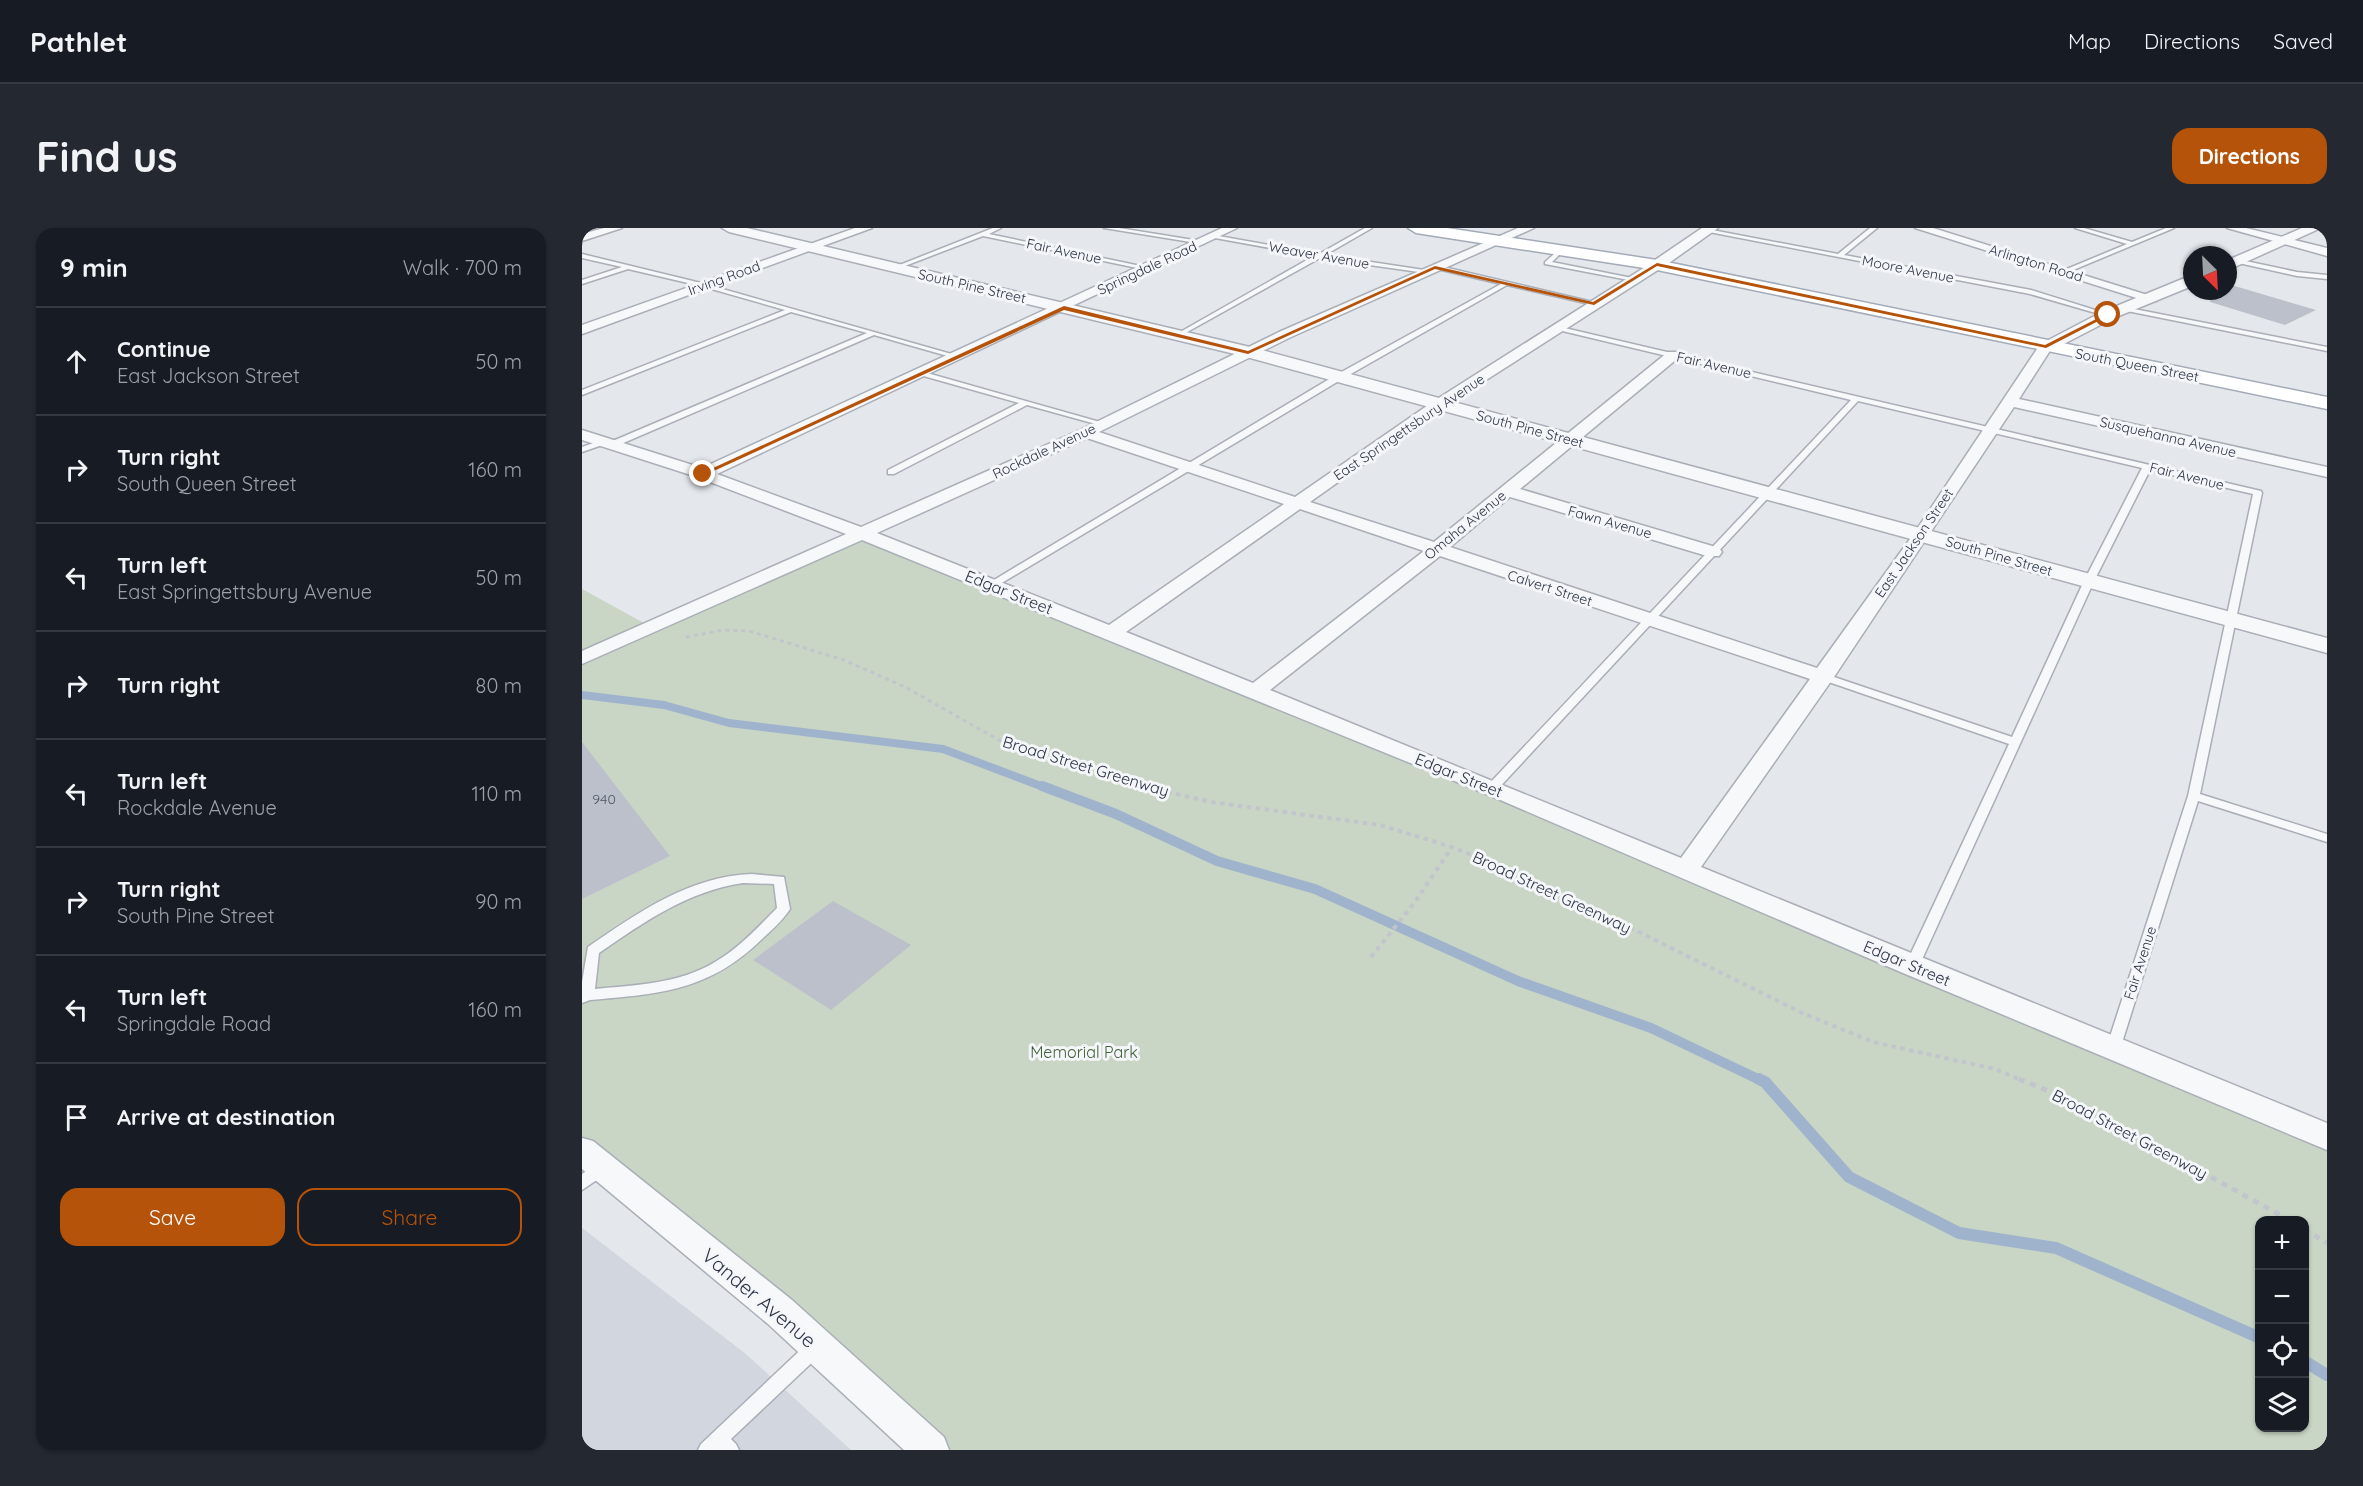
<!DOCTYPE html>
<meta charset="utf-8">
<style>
body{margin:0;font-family:Quicksand,sans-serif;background:#242831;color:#f1f3f6}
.controls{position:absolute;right:18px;bottom:18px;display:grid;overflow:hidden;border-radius:12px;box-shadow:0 2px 4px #0004}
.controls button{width:54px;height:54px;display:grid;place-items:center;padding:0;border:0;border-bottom:2px solid #363941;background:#171b24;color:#f1f3f6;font:30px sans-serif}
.compass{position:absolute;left:1601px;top:18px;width:54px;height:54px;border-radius:50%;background:#171b24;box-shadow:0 2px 4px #0004;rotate:156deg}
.stop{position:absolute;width:18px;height:18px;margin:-14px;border:4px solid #b45309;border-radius:50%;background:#fff}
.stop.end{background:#b45309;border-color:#fff;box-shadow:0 2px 6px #0008}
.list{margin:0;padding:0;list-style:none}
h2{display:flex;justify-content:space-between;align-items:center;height:78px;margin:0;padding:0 24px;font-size:26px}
h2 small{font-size:20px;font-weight:400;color:#9ea1a6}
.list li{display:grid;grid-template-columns:39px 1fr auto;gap:18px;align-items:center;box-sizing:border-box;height:108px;padding:0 24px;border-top:2px solid #363941}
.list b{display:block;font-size:22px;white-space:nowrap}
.list p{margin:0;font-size:20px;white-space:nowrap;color:#9ea1a6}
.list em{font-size:20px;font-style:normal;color:#9ea1a6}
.actions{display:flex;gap:12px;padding:18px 24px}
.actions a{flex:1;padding:14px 0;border:2px solid #b45309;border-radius:18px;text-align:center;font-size:21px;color:#b45309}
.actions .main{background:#b45309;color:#fff}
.icon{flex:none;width:33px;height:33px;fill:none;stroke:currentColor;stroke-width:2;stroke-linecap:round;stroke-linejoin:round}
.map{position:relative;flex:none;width:1745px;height:1222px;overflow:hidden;border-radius:18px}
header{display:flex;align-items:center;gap:36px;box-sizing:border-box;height:84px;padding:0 30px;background:#171b24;border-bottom:2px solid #363941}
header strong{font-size:28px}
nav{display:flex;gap:33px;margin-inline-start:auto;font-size:21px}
.intro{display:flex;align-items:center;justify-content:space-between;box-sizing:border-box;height:144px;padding:0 36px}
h1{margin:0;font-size:42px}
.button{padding:15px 27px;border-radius:18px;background:#b45309;color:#fff;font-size:21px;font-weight:700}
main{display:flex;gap:36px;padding:0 36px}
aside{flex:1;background:#171b24;border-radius:18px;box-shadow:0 2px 4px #0004}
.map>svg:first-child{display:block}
.built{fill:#d2d6de}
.green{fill:#c9d6c5;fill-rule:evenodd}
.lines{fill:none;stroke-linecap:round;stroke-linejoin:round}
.stream-far2{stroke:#9fb4cc;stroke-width:8}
.stream-far1{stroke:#9fb4cc;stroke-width:10}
.stream{stroke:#9fb4cc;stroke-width:12}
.building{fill:#bbc0ca}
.service-casing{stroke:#a9aeb7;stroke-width:3}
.minor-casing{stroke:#a9aeb7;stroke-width:3}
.tertiary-casing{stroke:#a9aeb7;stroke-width:3}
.primary-casing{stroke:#a3abb8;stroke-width:3}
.path-far2{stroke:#c2c5cb;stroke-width:3;stroke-dasharray:4 4;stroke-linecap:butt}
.path-far1{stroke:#c2c5cb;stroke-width:4;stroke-dasharray:4.5 4.5;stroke-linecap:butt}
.path{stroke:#c2c5cb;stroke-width:5;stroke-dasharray:6 6;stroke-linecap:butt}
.service{fill:#f7f8fa;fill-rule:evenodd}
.minor{fill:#f7f8fa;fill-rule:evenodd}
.tertiary{fill:#f7f8fa;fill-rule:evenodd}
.primary{fill:#fff;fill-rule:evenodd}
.route{fill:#b45309}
.labels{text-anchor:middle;stroke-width:6;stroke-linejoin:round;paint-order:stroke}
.far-street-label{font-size:14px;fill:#2b3445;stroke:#f4f6f9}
.number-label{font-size:14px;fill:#4f5766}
.street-label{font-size:16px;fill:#2b3445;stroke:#f4f6f9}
.park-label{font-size:16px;fill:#3f6138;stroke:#f4f6f9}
.near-street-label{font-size:20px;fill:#2b3445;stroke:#f4f6f9}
</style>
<header>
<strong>Pathlet</strong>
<nav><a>Map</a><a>Directions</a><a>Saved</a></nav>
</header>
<div class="intro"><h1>Find us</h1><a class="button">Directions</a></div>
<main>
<aside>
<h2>9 min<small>Walk · 700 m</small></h2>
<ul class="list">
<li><svg class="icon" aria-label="ahead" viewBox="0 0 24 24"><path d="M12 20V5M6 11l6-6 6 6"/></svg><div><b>Continue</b><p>East Jackson Street</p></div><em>50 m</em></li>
<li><svg class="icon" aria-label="right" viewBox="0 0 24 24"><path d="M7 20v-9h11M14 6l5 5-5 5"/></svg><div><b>Turn right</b><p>South Queen Street</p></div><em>160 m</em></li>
<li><svg class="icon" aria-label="left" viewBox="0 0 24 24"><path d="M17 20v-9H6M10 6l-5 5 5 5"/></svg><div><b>Turn left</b><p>East Springettsbury Avenue</p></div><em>50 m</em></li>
<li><svg class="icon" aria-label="right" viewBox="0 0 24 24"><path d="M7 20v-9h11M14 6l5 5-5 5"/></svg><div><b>Turn right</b></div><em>80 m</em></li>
<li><svg class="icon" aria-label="left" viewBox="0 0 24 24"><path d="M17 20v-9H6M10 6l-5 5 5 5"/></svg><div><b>Turn left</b><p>Rockdale Avenue</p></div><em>110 m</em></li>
<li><svg class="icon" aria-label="right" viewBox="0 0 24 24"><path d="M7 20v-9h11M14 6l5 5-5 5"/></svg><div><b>Turn right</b><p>South Pine Street</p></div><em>90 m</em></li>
<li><svg class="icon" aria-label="left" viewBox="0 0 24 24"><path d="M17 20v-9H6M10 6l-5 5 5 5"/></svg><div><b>Turn left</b><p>Springdale Road</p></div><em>160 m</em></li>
<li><svg class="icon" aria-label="arrive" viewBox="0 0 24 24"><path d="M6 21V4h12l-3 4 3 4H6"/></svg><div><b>Arrive at destination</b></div></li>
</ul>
<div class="actions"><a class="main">Save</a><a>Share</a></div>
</aside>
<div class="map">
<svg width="1745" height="1222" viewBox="0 0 1745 1222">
<rect width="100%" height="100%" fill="#e4e7ec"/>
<polygon class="built" points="0,1000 164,1126 269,1222 0,1222"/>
<path class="green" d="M279 305 1745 909V1222H349L0 923V361L71 400ZM1678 992H1722V1200H1678Z"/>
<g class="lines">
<polyline class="stream-far2" points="0,467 82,477 147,495 361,521 464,560"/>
<polyline class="stream-far1" points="460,558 534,586 635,633 733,661 936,753 1069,800 1180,853"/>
<g class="stream">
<polyline points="1177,851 1183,854 1267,949 1377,1005 1474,1020 1678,1110"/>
<polyline points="1722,1133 1745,1147"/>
</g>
</g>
<g class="building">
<polygon points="1646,56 1734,82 1703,97 1628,74 1631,63 1646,63"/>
<polygon points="0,514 88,628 0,671"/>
<polygon points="251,673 329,717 249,782 171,732"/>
</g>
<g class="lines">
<defs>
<g id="service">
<polygon points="411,0 419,0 407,6 568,40 565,42 401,8 315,41 310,40"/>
<polygon points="522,0 537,0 624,14 621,16"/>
<polygon points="783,0 790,0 743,27 842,42 844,45 738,30 598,108 593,107 732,28 633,10 631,7 737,26"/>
<polygon points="1288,0 1295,0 1262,27 1449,62 1529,87 1524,88 1448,66 1122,3 1125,1 1256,26"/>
<polygon points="1493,0 1502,0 1550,14 1584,0 1592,0 1484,45 1480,45 1480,43 1545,16"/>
<polygon points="981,18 983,21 970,34 1055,51 1052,53 963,36 963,34"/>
<polygon points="0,26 123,56 380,129 376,131 292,107 32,219 26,219 26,215 285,105 209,84 0,167 0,162 203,82 119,58 46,41 0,56 0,52 40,39 0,30"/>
<polygon points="1654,31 1715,44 1745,47 1745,51 1715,48 1652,34"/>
<polygon points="853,37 1015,75 1012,77 925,57 760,151 413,359 407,359 407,355 754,147 919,56 851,40"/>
<polygon points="1542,79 1745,119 1745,123 1540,82 1540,80"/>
<polygon points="974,98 1679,263 1680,265 1618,566 1745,606 1745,614 1616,573 1538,821 1536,825 1531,827 1526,825 1524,821 1606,568 1671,266 1568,242 1512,353 1337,738 1335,742 1330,743 1325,742 1323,738 1427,516 1238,451 1237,449 1242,446 1246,447 1430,509 1502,353 1560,240 1276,173 914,563 906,563 904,560 906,557 1269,172 972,101 971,100"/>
<polygon points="338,143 525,196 521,198 445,177 312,246 306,246 306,242 437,175 338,147"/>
<polygon points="20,212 23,212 23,216 0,224 0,219"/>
<path d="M170 646 202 649 208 681C201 692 190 702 180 711 127 763 78 766 8 772L0 775V754L6 719C55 685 108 648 170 646ZM161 655 192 656 195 680C176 699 157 720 133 734 97 756 53 757 13 761L17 725C62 694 106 663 161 655Z"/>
<polygon points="20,933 25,935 28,940 25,945 0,962 0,946"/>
<polygon points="234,1110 240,1113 243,1119 240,1125 149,1211 154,1216 157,1222 116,1222 119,1216 228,1113"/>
</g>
<g id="minor">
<polygon points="22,0 40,0 0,13 0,6"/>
<polygon points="273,0 290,0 0,106 0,97"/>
<path d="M640 0H655L135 246 279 299 498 202 697 104 936 0H952L707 110 517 204 713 269 852 173 1071 34H1079V40L862 179 728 274 852 314 1086 124H1096V130L938 261 1137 320 1140 324 1137 328H1125L928 269 868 319 1235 440 1333 304 1459 115H1469L1471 118 1437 171 1745 239V249L1432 179 1252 449 1119 639 1745 895V922L1321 745 902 565 280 312 0 436V423L264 306 115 249 0 212V202L120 240ZM505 210 702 276 527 397 295 305ZM718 281 842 323 671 455 544 404ZM858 328 1228 451 1099 630 688 462Z"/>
<polygon points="1333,0 1351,0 1575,70 1574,73 1564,73"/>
<polygon points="1645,0 1664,0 1745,20 1745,28"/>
<polygon points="0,910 11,913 210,1072 362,1209 367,1222 322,1222 186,1096 0,941"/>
</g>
<g id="tertiary">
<polygon points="140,0 165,0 672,120 1745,410 1745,425 661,128 147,4"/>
<polygon points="1120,0 1136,0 1080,40 1070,40 1067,37 1070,34"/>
<polygon points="1720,0 1739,0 1646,42 1646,32"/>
<polygon points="1610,47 1610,58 1532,90 1470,122 1458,122 1455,118 1520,84"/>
</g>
<polygon id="primary" points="826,0 865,0 1075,32 1745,169 1745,181 1075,42 834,5"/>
</defs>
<use href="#service" class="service-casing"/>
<use href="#minor" class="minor-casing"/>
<use href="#tertiary" class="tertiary-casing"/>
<use href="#primary" class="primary-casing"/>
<polyline class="path-far2" points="104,409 140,402 167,403 262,432 323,459 424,516 566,560"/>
<g class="path-far1">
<polyline points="559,558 629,574 798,597 870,619 956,654 1220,785 1291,814 1413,841 1441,853"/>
<polyline points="789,729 833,674 870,619"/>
</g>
<g class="path">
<polyline points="1437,851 1493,874 1707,992"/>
<polyline points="1722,1001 1745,1015"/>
</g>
<use href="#service" class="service"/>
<use href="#minor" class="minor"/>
<use href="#tertiary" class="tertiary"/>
<use href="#primary" class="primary"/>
</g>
<polygon class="route" points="1075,35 1463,117 1524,86 1528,87 1464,120 1075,38 1012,77 853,41 666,126 482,82 123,247 118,246 482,78 666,123 853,38 1011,74"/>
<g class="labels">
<g class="far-street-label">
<text transform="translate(482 23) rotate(12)" y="5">Fair Avenue</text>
<text transform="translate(737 27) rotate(10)" y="5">Weaver Avenue</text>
<text transform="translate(1454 35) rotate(17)" y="5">Arlington Road</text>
<text transform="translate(565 40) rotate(-25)" y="5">Springdale Road</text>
<text transform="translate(1326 41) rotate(11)" y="5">Moore Avenue</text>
<text transform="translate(142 50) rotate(-20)" y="5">Irving Road</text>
<text transform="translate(390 58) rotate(13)" y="5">South Pine Street</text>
<text transform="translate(1132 137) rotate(13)" y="5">Fair Avenue</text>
<text transform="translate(1555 137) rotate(11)" y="5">South Queen Street</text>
<text transform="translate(827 199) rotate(-34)" y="5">East Springettsbury Avenue</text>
<text transform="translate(948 201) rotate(15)" y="5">South Pine Street</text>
<text transform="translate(1586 209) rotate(13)" y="5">Susquehanna Avenue</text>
<text transform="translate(462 223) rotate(-25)" y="5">Rockdale Avenue</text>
<text transform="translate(1605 248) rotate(14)" y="5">Fair Avenue</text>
<text transform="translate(1028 294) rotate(16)" y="5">Fawn Avenue</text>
<text transform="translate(883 297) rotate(-39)" y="5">Omaha Avenue</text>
<text transform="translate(1332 315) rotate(-56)" y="5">East Jackson Street</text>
<text transform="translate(1417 328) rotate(16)" y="5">South Pine Street</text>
<text transform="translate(968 360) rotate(18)" y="5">Calvert Street</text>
<text transform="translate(1558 735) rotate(-72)" y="5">Fair Avenue</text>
</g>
<g class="number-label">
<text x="22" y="576">940</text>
</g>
<g class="street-label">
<text transform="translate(427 364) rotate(22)" y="6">Edgar Street</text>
<text transform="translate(504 538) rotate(17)" y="6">Broad Street Greenway</text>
<text transform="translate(877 547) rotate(22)" y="6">Edgar Street</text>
<text transform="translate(970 664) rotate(25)" y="6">Broad Street Greenway</text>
<text transform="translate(1325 735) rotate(23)" y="6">Edgar Street</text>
<text transform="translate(1548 906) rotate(28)" y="6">Broad Street Greenway</text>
</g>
<g class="park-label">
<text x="502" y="830">Memorial Park</text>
</g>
<g class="near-street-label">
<text transform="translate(177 1070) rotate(40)" y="7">Vander Avenue</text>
</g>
</g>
</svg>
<div class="controls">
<button>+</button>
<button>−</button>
<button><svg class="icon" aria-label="locate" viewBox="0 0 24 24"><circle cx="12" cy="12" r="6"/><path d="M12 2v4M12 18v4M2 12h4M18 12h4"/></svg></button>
<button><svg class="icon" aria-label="layers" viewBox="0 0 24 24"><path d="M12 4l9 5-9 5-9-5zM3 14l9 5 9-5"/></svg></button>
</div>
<svg class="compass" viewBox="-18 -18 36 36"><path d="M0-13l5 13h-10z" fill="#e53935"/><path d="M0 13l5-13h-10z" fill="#9ea1a6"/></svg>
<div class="stop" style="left:1526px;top:87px"></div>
<div class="stop end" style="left:121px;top:246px"></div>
</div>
</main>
